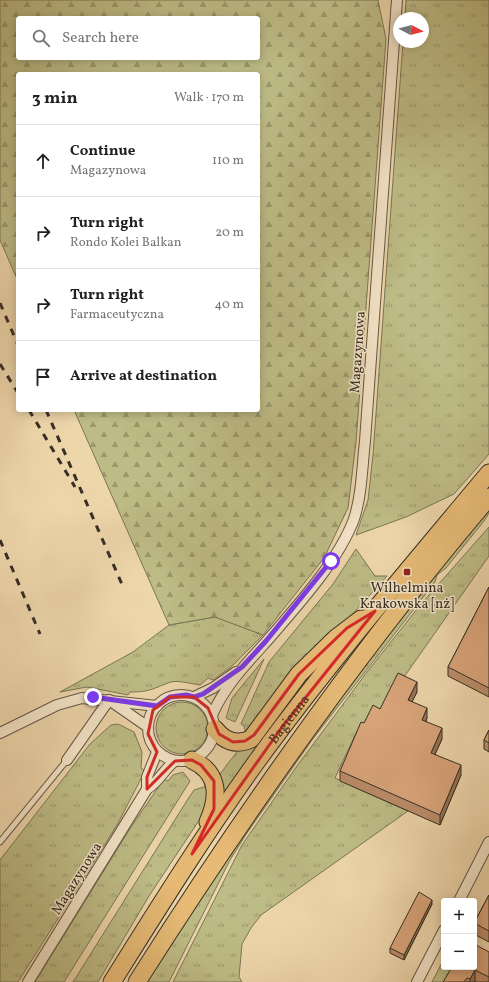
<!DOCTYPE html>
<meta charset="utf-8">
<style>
body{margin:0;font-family:Vollkorn,serif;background:#f2f2f2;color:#202124}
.controls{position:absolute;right:12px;bottom:12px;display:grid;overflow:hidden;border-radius:4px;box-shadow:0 2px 10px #0003}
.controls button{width:36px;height:36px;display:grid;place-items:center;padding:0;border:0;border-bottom:1px solid #e0e0e0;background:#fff;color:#202124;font:20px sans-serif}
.compass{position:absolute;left:393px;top:12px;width:36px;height:36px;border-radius:50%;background:#fff;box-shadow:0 2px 10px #0003;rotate:97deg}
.stop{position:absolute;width:12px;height:12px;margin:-9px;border:3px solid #7c3aed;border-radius:50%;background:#fff}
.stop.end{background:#7c3aed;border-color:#fff;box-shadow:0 1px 4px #0008}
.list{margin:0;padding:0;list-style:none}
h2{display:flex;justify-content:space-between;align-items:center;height:52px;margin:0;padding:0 16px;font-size:17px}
h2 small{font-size:13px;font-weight:400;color:#757577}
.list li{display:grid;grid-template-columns:26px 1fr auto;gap:12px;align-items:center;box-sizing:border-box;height:72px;padding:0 16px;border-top:1px solid #e0e0e0}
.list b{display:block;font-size:15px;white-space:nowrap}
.list p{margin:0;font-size:13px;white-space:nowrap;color:#757577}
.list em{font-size:13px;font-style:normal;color:#757577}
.icon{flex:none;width:22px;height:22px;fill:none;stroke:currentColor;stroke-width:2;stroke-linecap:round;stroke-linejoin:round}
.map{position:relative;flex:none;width:489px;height:982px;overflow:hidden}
.search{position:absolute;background:#fff;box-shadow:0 2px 10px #0003;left:16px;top:16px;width:244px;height:44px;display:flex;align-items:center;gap:10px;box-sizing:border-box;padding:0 14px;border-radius:4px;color:#757577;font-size:15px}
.panel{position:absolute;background:#fff;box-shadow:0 2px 10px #0003;left:16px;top:72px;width:244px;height:340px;border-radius:4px}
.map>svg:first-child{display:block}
.grass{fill:url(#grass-tufts);stroke:#7a7656}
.forest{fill:url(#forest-firs);stroke:#7a7656;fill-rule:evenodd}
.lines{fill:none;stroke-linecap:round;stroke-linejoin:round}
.lane-casing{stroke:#645946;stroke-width:7}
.street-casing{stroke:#645946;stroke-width:12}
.primary-casing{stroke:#362f25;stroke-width:19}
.lane{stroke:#f4e4c8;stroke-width:5}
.street{stroke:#f4e4c8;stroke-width:10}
.primary{stroke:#e7bb76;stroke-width:17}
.rail{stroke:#362f25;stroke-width:3;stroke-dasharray:7 7;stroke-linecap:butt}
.wall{fill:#bb8d69;stroke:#362f25}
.shaded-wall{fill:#987355;stroke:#362f25}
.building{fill:#d9a47a;stroke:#362f25}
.route{stroke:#7c3aed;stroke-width:5}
.marked{fill:none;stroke:#d62828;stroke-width:3;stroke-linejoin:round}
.poi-dot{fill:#8f2418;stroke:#f4e4c8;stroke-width:1.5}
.labels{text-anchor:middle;stroke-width:3;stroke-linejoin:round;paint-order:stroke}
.street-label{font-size:14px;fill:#362f25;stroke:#f4e4c8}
.poi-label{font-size:14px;fill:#362f25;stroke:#f4e4c8}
</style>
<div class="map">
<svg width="489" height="982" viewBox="0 0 489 982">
<defs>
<pattern id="grass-tufts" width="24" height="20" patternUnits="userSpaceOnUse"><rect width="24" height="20" fill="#bebc86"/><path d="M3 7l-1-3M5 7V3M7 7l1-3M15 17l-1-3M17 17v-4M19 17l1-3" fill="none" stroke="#9b996d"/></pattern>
<pattern id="forest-firs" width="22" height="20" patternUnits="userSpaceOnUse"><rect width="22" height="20" fill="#bebc86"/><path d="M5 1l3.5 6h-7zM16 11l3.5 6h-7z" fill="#9b996d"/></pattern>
</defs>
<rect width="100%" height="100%" fill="#eed6ab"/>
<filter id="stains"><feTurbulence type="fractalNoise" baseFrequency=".005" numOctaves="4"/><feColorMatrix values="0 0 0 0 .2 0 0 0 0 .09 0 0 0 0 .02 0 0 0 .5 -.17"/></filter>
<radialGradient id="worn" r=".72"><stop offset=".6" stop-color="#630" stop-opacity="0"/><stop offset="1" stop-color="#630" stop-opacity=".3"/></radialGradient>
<g class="grass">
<polygon points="406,0 489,0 489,454 454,494 406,517 356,535 368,500 373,455 403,42 423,42 423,18 405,18"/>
<polygon points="489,507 489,513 484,521 446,568 437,575 435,582 312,740 247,833 230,860 169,982 146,982 246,826 370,657"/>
<polygon points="489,527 489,556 364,734 357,731 335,778 408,811 261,915 251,928 242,944 239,977 242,982 173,982 242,845 297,766 367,672 421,604"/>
<polygon points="356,549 375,576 387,576 244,735 245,730 244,726 241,724 269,662 333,584"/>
<path d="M215 617 263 635 231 667 213 680 208 678 200 685C192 684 179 680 171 682 153 688 152 692 130 692L128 695 87 687 60 692 133 652 169 625Z"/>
<polygon points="264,659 235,722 226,718 232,698"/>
<path d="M325 659 223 796 218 777C249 733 287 696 325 659Z"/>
<circle cx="182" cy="728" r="26"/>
<polygon points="118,724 134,732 142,752 141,768 145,771 117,825 18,982 0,982 0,860 90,744 111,725"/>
<polygon points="183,772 190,781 64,982 35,982 131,827 164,779 168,781 173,775"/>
<polygon points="209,783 204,813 149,896 98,982 73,982 188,799 194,790 204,787"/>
<polygon points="444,959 444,967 456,967 449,982 432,982"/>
</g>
<path class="forest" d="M0 0H378L386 39 356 442 348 508 324 558 263 635 215 617 169 625 74 410H258V74H18V281L0 240ZM18 18H258V58H18Z"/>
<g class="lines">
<defs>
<polyline id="lane" points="0,842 67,760"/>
<g id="street">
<circle cx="181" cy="728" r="33"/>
<polyline points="194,697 213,688 236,672"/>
<polyline points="109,700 148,727"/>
<path d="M212 715C225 686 245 665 266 642 296 607 338 562 354 519 362 494 362 467 365 441L397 0"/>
<polyline points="0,733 57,705 82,698 157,706"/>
<polyline points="67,760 109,700"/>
<polyline points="147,789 147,777 157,752"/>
<polyline points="459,901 489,842"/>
<path d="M28 982 147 789C159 782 164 769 175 761"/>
<polyline points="417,982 444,930"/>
</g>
<g id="primary">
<path d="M215 729C224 741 236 746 251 739L299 674 336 638 361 619"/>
<path d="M192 760C220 773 219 797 208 822"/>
<path id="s1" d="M112 982C159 907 205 833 257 761 329 662 410 568 489 473"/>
<path d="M137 982C244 813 359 650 489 497"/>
</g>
</defs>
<use href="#lane" class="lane-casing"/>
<use href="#street" class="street-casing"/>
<use href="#primary" class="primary-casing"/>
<use href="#lane" class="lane"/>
<use href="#street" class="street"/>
<use href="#primary" class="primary"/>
<g class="rail">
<polyline points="0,303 18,345"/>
<polyline points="0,364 18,393"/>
<polyline points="29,410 75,487"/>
<polyline points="46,410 124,589"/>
<polyline points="0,540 40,634"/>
</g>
</g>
<g class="wall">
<polygon points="489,587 489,697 448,676 448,667"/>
<polygon points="417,692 412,701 427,718 426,721 442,739 435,754 461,775 440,825 340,781 340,771 364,723"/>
<polygon points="489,730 489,752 484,749 484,740"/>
<polygon points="489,895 489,942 474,934 474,923"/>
<polygon points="432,904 404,960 390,953 390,948"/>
<polygon points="489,952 489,982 477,982 475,981 474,982 443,982"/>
</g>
<g class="shaded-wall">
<polygon points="417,682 417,692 408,710 408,700"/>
<polygon points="427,708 427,718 422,730 422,720"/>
<polygon points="442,728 442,739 431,763 431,753"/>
<polygon points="461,765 461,775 440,825 440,815"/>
<polygon points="432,900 432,904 404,960 404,955"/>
<polygon points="475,970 475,981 474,982 470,982 470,979"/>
</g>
<g class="building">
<polygon points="489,587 489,688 448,667"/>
<polygon points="398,673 417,682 408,700 427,708 422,720 442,728 431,753 461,765 440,815 340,771 361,722 364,723 373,705 380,709"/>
<polygon points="489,730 489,743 484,740"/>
<polygon points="419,892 432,900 404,955 390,948"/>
<polygon points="489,895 489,931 474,923"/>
<polygon points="476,945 489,952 489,977 475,970 470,979 467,978 464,982 443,982 452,967 474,967 474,947 475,948"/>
</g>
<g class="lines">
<polyline class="route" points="93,697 157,706 170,697 186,695 194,697 203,694 242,667 266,641 331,561"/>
</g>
<path class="marked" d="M375 611 282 727 192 854 214 809V781L201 765 192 760 175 761 147 789V777L157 752 148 734 153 710 170 697H194L208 708 219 734 233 742 245 741 254 735 299 674 347 628Z"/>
<rect class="poi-dot" x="403" y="568" width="8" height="8" rx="2"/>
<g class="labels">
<g class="street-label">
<text transform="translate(357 352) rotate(-86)" y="5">Magazynowa</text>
<text dy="5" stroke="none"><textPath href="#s1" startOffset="317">Bagienna</textPath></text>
<text transform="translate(76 878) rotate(-58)" y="5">Magazynowa</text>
</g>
<g class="poi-label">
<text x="407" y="592">Wilhelmina<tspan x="407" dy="16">Krakowska [nż]</tspan></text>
</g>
</g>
<rect width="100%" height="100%" filter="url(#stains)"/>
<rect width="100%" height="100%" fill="url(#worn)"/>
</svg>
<div class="controls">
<button>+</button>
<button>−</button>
</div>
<svg class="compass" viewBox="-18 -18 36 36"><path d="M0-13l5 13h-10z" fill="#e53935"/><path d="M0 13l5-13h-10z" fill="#757577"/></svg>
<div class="stop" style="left:331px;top:561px"></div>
<div class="stop end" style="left:93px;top:697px"></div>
<div class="search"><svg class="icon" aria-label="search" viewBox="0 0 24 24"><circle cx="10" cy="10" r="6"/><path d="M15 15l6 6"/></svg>Search here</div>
<section class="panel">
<h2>3 min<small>Walk · 170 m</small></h2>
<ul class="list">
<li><svg class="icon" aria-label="ahead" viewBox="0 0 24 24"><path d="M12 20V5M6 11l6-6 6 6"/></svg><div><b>Continue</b><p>Magazynowa</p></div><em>110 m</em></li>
<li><svg class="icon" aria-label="right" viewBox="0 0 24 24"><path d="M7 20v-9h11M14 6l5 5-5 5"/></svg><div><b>Turn right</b><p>Rondo Kolei Balkan</p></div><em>20 m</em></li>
<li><svg class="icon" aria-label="right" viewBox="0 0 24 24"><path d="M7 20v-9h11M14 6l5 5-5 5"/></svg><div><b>Turn right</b><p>Farmaceutyczna</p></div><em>40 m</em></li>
<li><svg class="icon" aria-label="arrive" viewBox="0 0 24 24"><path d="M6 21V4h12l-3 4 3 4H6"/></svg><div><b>Arrive at destination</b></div></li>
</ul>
</section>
</div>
